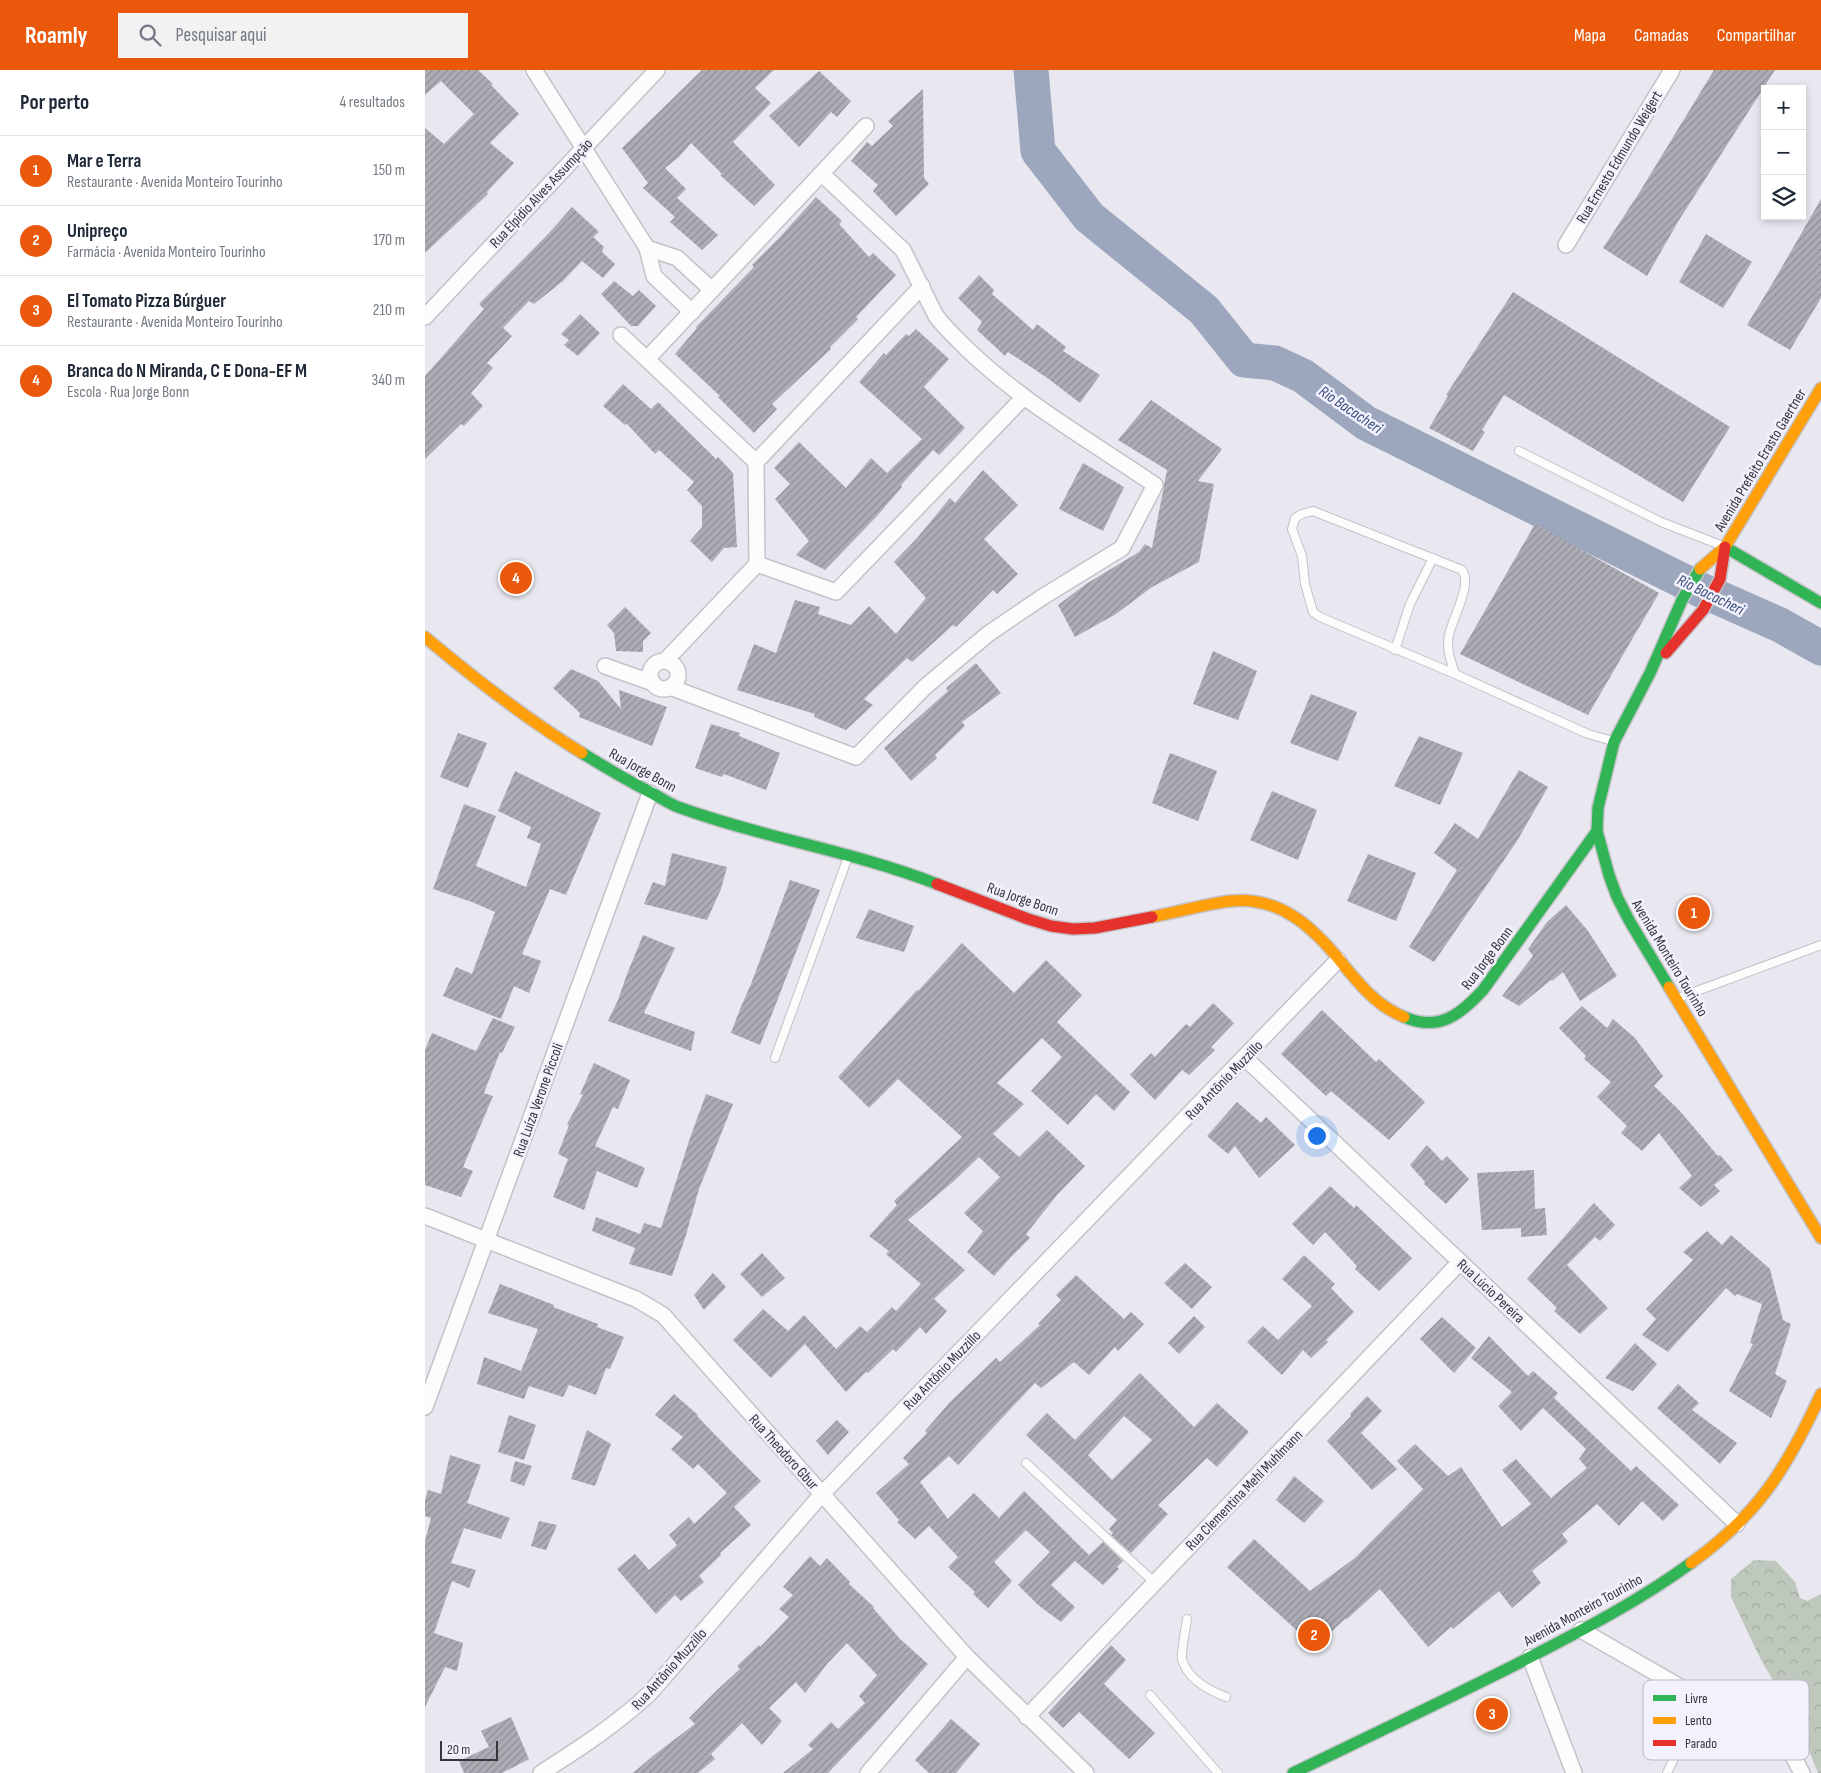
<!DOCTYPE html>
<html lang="pt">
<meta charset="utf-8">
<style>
body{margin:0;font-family:"Sofia Sans Condensed",sans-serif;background:#f2f2f3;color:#1f2937}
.controls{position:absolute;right:15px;top:15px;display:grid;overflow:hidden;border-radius:0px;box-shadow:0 2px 8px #0003}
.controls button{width:45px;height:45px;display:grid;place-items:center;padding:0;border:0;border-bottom:1px solid #e0e1e3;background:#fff;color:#1f2937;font:25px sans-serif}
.scale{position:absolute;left:15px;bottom:12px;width:58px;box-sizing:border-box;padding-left:5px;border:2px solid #36353c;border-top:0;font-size:14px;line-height:18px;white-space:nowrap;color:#36353c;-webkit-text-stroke:4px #f3f1fe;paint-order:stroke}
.you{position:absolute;left:891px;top:1065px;width:18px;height:18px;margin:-12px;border:4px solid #fff;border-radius:50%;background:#1a73e8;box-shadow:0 0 0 8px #1a73e833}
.badge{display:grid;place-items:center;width:32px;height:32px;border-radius:50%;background:#ea580c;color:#fff;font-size:16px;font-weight:700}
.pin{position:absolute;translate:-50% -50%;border:2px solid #fff;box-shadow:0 1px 5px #0006}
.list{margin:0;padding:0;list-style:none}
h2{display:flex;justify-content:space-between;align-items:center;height:65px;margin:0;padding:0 20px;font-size:21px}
h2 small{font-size:16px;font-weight:400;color:#747a83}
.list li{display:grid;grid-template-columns:32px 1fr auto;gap:15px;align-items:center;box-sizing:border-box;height:70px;padding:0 20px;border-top:1px solid #e0e1e3}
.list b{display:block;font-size:19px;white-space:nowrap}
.list p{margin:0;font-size:16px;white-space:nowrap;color:#747a83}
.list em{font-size:16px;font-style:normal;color:#747a83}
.icon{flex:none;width:28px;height:28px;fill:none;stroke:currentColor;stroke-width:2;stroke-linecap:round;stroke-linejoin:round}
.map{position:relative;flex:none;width:1396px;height:1703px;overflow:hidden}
header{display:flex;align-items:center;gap:30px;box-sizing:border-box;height:70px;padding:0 25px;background:#ea580c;color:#fff}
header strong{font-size:24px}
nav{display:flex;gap:28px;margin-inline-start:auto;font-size:18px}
.search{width:350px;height:45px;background:#f2f2f3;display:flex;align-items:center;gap:12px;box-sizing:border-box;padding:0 18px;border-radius:0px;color:#747a83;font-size:19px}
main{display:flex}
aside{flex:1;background:#fff}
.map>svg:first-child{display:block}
.forest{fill:url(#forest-crowns)}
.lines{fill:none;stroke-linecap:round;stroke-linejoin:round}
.river{stroke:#9ca6bc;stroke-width:35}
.building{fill:url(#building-hatch);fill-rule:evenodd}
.lane-casing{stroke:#c3c2c8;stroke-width:10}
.street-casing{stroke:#c3c2c8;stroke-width:18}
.fast-casing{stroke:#c3c2c8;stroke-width:14}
.slow-casing{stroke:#c3c2c8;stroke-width:14}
.jam-casing{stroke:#c3c2c8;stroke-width:14}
.lane{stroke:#fcfcfd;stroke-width:8}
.street{stroke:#fcfcfd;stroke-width:15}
.fast{stroke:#30b455;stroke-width:11}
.slow{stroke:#ff9f0a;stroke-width:11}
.jam{stroke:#e5322d;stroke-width:11}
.labels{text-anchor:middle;stroke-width:5;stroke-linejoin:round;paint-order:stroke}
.street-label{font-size:15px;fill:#36353c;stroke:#f3f1fe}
.water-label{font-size:16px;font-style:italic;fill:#3b4f7a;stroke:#f3f1fe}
.key{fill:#f3f1fe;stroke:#bab9c4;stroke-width:1}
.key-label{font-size:14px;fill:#36353c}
</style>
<header>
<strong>Roamly</strong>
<div class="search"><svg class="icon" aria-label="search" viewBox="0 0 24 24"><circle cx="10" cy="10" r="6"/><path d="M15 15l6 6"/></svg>Pesquisar aqui</div>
<nav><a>Mapa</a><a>Camadas</a><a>Compartilhar</a></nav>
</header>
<main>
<aside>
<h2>Por perto<small>4 resultados</small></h2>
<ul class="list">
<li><span class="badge">1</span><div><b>Mar e Terra</b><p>Restaurante · Avenida Monteiro Tourinho</p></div><em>150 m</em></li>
<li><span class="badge">2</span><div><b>Unipreço</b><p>Farmácia · Avenida Monteiro Tourinho</p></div><em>170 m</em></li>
<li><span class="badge">3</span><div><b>El Tomato Pizza Búrguer</b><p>Restaurante · Avenida Monteiro Tourinho</p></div><em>210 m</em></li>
<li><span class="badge">4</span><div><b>Branca do N Miranda, C E Dona-EF M</b><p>Escola · Rua Jorge Bonn</p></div><em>340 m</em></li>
</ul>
</aside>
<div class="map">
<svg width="1396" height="1703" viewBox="0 0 1396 1703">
<defs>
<pattern id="forest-crowns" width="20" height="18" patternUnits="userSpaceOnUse" patternTransform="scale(1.25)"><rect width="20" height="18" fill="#bec8bc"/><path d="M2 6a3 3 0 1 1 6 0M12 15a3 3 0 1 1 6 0" fill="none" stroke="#a4aca2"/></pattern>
<pattern id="building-hatch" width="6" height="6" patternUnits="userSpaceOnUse" patternTransform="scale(1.25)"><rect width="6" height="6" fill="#aeadb6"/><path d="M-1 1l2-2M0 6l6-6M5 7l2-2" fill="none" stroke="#8e8e95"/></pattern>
</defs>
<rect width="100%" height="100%" fill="#e9e8f0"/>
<polygon class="forest" points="1329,1490 1351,1491 1370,1512 1375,1528 1382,1531 1396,1524 1396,1703 1393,1703 1382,1676 1368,1661 1360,1643 1356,1624 1336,1590 1306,1527 1306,1509"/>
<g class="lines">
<polyline class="river" points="606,0 613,81 664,147 779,240 819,290 850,293 878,306 941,353 1276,520 1355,555 1396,578"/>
</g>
<g class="building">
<polygon points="0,0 53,0 68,14 66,15 94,44 65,73 89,93 62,122 63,124 0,183 0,58 19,74 49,44 16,11 0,25"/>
<polygon points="277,0 349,0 330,18 346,33 308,72 350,115 329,136 295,105 297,104 266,73 254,87 240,98 261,119 252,128 293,165 277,180 245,152 250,147 218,118 223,113 197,78"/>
<polygon points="1289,0 1350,0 1254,150 1222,206 1178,178 1214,123"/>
<polygon points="394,1 426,31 412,47 406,42 374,77 344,46"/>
<polygon points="498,19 499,108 504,114 471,146 448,121 453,115 426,91 442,72 447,76 468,56 463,51"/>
<polygon points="391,127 417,151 414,154 444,187 448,183 471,205 431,247 433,249 405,277 406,279 347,334 352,339 329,363 293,327 295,326 250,284 272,258 271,257 329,197 327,195 355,167"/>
<polygon points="1396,129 1396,228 1365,280 1322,255 1350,209"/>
<polygon points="147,137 174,162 168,167 179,177 177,182 190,194 178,208 157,191 138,211 109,234 104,231 78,258 87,266 62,293 68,298 46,323 58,336 39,356 36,354 0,389 0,306 59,239 54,234 125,162"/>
<polygon points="1281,164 1327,192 1298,238 1254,212"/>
<polygon points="554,205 569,220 567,224 608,260 612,254 641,277 638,281 675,305 655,333 621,307 583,282 580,286 552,260 557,252 533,228"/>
<polygon points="189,211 208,226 214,220 231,236 213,256 206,256 176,224"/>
<polygon points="1088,222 1305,357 1258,432 1079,325 1057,360 1060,362 1048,381 1004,358 1023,326 1021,325"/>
<polygon points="155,244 175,263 153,286 139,275 144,270 136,264"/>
<polygon points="491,259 524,289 499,317 540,358 514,385 508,380 476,415 477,417 452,446 400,500 371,485 384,471 350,429 365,414 349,398 374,372 421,418 446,388 462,403 497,369 434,312 459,283 461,285 481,264 484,266"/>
<polygon points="198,314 226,339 233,332 291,389 293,387 308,403 312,477 299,478 287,492 265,471 277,457 277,436 262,420 269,412 234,380 230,384 201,353 200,355 178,336"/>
<polygon points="726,330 797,379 773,411 789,414 774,492 727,517 691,544 650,567 633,535 661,514 714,482 720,474 727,478 742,400 693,370"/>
<polygon points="658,393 699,417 678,461 634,439"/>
<polygon points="558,400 593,435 559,469 593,504 572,524 568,520 531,557 528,555 487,592 482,588 439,629 448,635 421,660 389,647 390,644 312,620 329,574 351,583 370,530 395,537 393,544 426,555 444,536 471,564 501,528 469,492 493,467 525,428 530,433"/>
<polygon points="1110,454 1234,523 1163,645 1035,584"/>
<polygon points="200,537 226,563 218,571 218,582 191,581 189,563 182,555"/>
<polygon points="788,581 832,601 813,650 768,634"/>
<polygon points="551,593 576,623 537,652 540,656 510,685 512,688 486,711 459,678 523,621 521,618"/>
<polygon points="146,599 173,611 196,639 194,620 242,637 227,676 154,647 155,643 128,618"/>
<polygon points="886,624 932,642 913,691 865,673"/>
<polygon points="286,654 315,663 314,666 355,683 341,720 299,704 297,707 270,698"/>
<polygon points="33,663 62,673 43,718 15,707"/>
<polygon points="994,666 1038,683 1015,735 969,716"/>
<polygon points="745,683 792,701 773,751 727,733"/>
<polygon points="1094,700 1123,717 1092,771 1009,892 984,877 1032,800 1009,783 1030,753 1053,769"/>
<polygon points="90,701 176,743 141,825 125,819 97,884 116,891 104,923 89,916 76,949 18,926 31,897 47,904 70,842 47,832 8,819 39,734 71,746 51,796 101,817 116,774 102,768 106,757 73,741"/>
<polygon points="847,721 892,740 873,790 825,770"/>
<polygon points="247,783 302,797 296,819 282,850 219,834 228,812 240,816"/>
<polygon points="943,784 991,803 971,851 922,831"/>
<polygon points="365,810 395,820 335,975 306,963 315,939 326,914"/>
<polygon points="1141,835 1163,861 1192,906 1155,931 1138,902 1127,911 1126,910 1094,936 1077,926 1108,886 1103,879 1122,852"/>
<polygon points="444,839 489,856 479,882 431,868"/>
<polygon points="218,865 250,878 219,943 270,962 266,981 183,951 193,930 202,904"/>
<polygon points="537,873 589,923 621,890 657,925 632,952 705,1022 689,1041 671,1024 643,1055 606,1021 637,987 617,968 572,1013 599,1034 568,1064 594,1087 622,1060 660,1096 632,1125 601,1164 605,1168 586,1187 569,1206 542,1182 558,1161 539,1143 575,1107 554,1087 529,1111 483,1150 540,1200 509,1229 522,1241 501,1264 495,1257 471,1282 468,1279 443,1303 441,1302 421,1322 380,1274 346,1308 308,1270 338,1239 363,1261 379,1245 411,1279 435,1256 442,1262 467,1237 471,1241 496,1214 461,1184 464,1181 444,1166 472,1135 469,1131 537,1067 473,1009 444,1038 413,1007 492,920 493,921"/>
<polygon points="788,933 809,953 786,977 790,980 764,1005 757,1000 730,1030 705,1005 726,983 730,987 761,954 765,957"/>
<polygon points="1157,936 1182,958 1188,949 1210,968 1238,1006 1229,1016 1255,1041 1293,1086 1295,1085 1308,1100 1289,1115 1295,1121 1276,1137 1254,1118 1267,1106 1234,1063 1217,1081 1196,1063 1202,1056 1172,1027 1186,1012 1159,989 1161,986 1134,958"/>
<polygon points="897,940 951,992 954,989 1000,1032 964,1070 906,1021 901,1026 856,984"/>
<polygon points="68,948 90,957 77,983 75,982 59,1023 68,1026 38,1097 48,1101 36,1127 0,1115 0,980 7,963 51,981"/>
<polygon points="169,993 205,1010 193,1039 188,1037 170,1076 220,1098 212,1118 172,1101 159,1140 128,1127 143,1089 133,1084 144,1055 142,1054 158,1025 155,1024"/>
<polygon points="281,1024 308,1034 274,1119 261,1165 247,1206 204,1194 210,1178 167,1161 171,1147 215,1164 219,1153 236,1158 265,1068"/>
<polygon points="812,1032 836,1053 841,1047 870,1075 834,1108 810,1076 803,1084 782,1066"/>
<polygon points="1002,1075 1017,1091 1022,1086 1044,1109 1021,1134 999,1114 1000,1112 985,1095"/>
<polygon points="1109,1100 1110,1139 1120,1138 1122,1165 1096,1167 1096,1158 1057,1160 1052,1103"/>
<polygon points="905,1116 929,1138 931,1135 987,1188 954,1221 930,1199 932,1196 900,1162 888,1175 867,1154"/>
<polygon points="1169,1133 1190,1155 1175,1171 1170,1167 1142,1195 1183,1238 1155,1264 1129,1241 1132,1238 1102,1209"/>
<polygon points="1282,1161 1297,1175 1306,1165 1345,1199 1358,1250 1366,1254 1350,1304 1362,1311 1346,1348 1304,1321 1328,1274 1325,1273 1337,1234 1312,1224 1310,1226 1301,1218 1243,1282 1217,1265 1231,1249 1221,1239 1268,1190 1258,1182"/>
<polygon points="337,1183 360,1208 337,1227 315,1204"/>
<polygon points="879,1185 910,1214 906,1218 929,1242 901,1270 903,1272 886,1288 878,1280 857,1305 822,1272 838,1256 853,1270 887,1236 857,1209"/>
<polygon points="760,1193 787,1217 767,1239 739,1213"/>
<polygon points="288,1203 301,1217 279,1240 269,1225"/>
<polygon points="651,1205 699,1249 706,1242 719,1254 693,1281 690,1277 664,1305 649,1292 616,1318 610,1313 533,1395 524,1386 495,1412 523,1449 549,1423 574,1448 599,1421 664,1485 678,1472 698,1491 692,1497 694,1499 678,1515 650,1491 626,1515 650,1537 636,1552 613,1535 593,1515 625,1482 601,1460 569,1492 587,1511 563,1538 548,1524 550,1522 523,1497 533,1487 504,1456 490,1469 472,1452 474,1450 451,1423 484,1394 478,1388 502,1363 500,1361 525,1332 571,1288 575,1292 615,1255 613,1254 636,1230 631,1225"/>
<polygon points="75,1214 129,1235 128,1237 173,1254 172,1257 199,1267 185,1299 181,1298 171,1325 144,1315 138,1327 104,1316 99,1329 52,1314 59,1287 96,1301 113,1259 63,1243"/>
<polygon points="769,1246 780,1257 754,1284 743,1273"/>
<polygon points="1017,1247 1051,1278 1029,1303 995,1269"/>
<polygon points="1064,1266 1103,1306 1108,1301 1133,1323 1129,1328 1206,1401 1211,1396 1254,1435 1238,1451 1217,1431 1194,1456 1172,1434 1137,1464 1143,1472 1107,1501 1116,1513 1087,1538 1074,1521 1028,1559 1026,1557 1003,1577 955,1519 922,1549 921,1548 890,1577 802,1497 829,1469 885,1521 930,1488 998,1419 972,1391 990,1374 1023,1406 1036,1397 1077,1457 1106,1434 1077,1400 1091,1389 1126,1428 1162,1398 1154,1389 1161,1379 1118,1338 1096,1361 1073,1336 1087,1322 1046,1288"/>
<polygon points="1210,1273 1232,1294 1208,1321 1180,1308"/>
<path d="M715 1303 769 1357 792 1333 824 1362 792 1397 782 1388 733 1435 743 1444 706 1483 686 1465 688 1463 684 1459 692 1450 601 1365 622 1343 650 1370ZM699 1346 727 1370 687 1410 663 1385Z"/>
<polygon points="1253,1314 1274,1333 1267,1340 1312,1373 1295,1394 1232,1338"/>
<polygon points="249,1324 273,1345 272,1346 302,1377 336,1411 309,1437 326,1455 295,1483 296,1485 274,1506 279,1512 256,1531 250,1525 231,1544 192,1499 210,1484 224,1500 252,1475 244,1465 264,1447 269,1454 302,1423 273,1394 268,1399 246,1379 258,1367 230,1345"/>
<polygon points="942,1326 957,1341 936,1363 972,1399 947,1420 902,1371 926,1346 925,1344"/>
<polygon points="84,1345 111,1355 99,1390 73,1382"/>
<polygon points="412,1350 424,1362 403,1385 391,1371"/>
<polygon points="162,1360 186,1374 170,1416 146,1409"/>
<polygon points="25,1385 56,1395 42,1433 85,1448 76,1469 39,1458 26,1493 51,1500 44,1518 27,1511 9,1563 38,1573 32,1601 20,1597 0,1637 0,1471 6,1448 0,1446 0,1430 3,1420 16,1424"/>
<polygon points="90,1391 107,1396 99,1416 85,1411"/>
<polygon points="869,1406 899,1431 879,1453 851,1430"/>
<polygon points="114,1451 132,1455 121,1480 106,1476"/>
<polygon points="385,1486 395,1496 402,1488 425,1512 424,1514 449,1537 448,1538 475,1569 503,1594 449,1655 403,1703 358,1703 388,1679 383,1675 406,1652 413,1659 440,1633 434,1626 452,1605 422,1573 402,1594 380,1623 371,1612 344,1638 357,1651 337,1675 317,1653 286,1684 290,1689 273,1703 208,1703 229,1685 270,1654 264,1648 293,1619 315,1599 312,1596 334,1575 335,1577 364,1547 354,1539 368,1525 358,1517"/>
<polygon points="686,1575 701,1590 679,1614 730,1663 704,1689 654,1642 638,1658 623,1643"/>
<polygon points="86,1647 104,1689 77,1703 39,1703 34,1691 64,1677 56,1661"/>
<polygon points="526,1649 555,1674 531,1703 504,1703 490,1690"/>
</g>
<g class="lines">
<defs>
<g id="lane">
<polyline points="1094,381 1236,452 1298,476"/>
<polyline points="970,580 985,534 1008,488"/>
<path d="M1030 604C1026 591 1021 579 1024 565 1027 549 1048 514 1037 500L888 441 877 444 870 448 867 459 877 486 880 514 888 542 895 547 1030 604 1163 664 1188 671"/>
<polyline points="1253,928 1396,875"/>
<polyline points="350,988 423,787"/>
<polyline points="601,1393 730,1513"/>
<path d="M762 1549C761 1557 756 1581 757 1589 762 1609 783 1620 801 1627"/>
<polyline points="725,1625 793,1703"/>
<polyline points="1242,1703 1277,1630"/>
</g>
<g id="street">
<polyline points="109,0 222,178 229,206 267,242"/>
<polyline points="1141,175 1247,0"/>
<polyline points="222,178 252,188 287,220"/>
<polyline points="0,247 232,0"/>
<polyline points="196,265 331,392 332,494 240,591"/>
<polyline points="222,289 441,56"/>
<polyline points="331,392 497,216"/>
<polyline points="332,494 411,522 599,327"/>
<circle cx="239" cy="605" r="14"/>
<polyline points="180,596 228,613"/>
<path d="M245 617 431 687 500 617 563 564 616 528 697 478 730 415C667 372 598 333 542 279 531 268 520 258 511 246L478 180 397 104"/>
<polyline points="820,988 1312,1454"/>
<polyline points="0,1146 211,1229 238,1245 542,1587 661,1703"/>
<polyline points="0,1337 225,723"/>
<polyline points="1156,1560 1356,1675 1368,1686 1377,1703"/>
<polyline points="1105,1587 1149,1703"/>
<polyline points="602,1647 1035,1192"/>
<path d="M116 1703C155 1678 191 1655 225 1623L397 1424 913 890"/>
<polyline points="443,1703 542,1587"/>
</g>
<g id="fast">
<polyline points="1300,477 1396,533"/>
<path d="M157 683C178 696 200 709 223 721 233 726 243 733 253 737 338 768 428 781 512 814"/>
<polyline points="1244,917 1205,852 1192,827 1184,805 1172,761 1173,738 1189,672 1225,603 1257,530 1275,499"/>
<path d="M979 947C1014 962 1035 945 1058 920L1172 761"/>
<path d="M868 1703C941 1668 1014 1633 1086 1597 1148 1565 1210 1534 1266 1493"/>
</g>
<g id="slow">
<polyline points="1275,499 1300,477 1396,318"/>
<path d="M0 567C50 609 101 649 157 683"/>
<path d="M727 847C753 842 780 834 806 831 855 826 888 857 917 893 935 915 952 936 979 947"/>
<polyline points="1244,917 1396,1168"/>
<path d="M1266 1493C1333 1445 1362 1398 1396 1324"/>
</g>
<g id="jam">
<polyline points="1241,583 1278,540 1295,509 1300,477"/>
<polyline points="512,814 603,849 626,856 648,859 670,858 727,847"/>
</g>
</defs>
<use href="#lane" class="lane-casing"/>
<use href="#street" class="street-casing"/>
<use href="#fast" class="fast-casing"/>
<use href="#slow" class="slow-casing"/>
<use href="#jam" class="jam-casing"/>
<use href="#lane" class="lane"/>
<use href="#street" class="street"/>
<use href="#fast" class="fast"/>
<use href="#slow" class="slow"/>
<use href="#jam" class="jam"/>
</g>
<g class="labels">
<g class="street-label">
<text transform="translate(1194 87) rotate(-59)" y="5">Rua Ernesto Edmundo Weigert</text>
<text transform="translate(116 123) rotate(-47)" y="5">Rua Elpídio Alves Assumpção</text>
<text transform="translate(1335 390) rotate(-59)" y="5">Avenida Prefeito Erasto Gaertner</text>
<text transform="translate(218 700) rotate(29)" y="5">Rua Jorge Bonn</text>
<text transform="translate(598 829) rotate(19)" y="5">Rua Jorge Bonn</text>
<text transform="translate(1062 888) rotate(-53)" y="5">Rua Jorge Bonn</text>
<text transform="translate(1245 888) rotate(59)" y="5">Avenida Monteiro Tourinho</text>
<text transform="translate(799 1010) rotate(-46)" y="5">Rua Antônio Muzzillo</text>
<text transform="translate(113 1030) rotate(-70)" y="5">Rua Luíza Verone Piccoli</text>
<text transform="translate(1066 1221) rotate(43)" y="5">Rua Lúcio Pereira</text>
<text transform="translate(517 1300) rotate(-46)" y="5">Rua Antônio Muzzillo</text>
<text transform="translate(359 1382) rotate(48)" y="5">Rua Theodoro Gbur</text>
<text transform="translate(819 1420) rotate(-46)" y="5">Rua Clementina Mehl Muhlmann</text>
<text transform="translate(1158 1540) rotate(-29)" y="5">Avenida Monteiro Tourinho</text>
<text transform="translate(244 1599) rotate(-48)" y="5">Rua Antônio Muzzillo</text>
</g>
<g class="water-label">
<text transform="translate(926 339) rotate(34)" y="6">Rio Bacacheri</text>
<text transform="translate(1286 524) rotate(26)" y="6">Rio Bacacheri</text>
</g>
</g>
<rect x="1218" y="1610" width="166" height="80" rx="8" class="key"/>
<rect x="1228" y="1625" width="23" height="6" fill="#30b455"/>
<rect x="1228" y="1647" width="23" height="7" fill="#ff9f0a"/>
<rect x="1228" y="1670" width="23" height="6" fill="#e5322d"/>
<g class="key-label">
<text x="1260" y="1633">Livre</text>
<text x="1260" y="1655">Lento</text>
<text x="1260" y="1678">Parado</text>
</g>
</svg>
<div class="controls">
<button>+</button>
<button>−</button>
<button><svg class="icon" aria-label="layers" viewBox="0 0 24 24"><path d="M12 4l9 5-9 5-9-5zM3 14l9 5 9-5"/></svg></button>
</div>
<div class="scale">20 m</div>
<div class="you"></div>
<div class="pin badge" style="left:1269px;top:843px">1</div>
<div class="pin badge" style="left:889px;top:1565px">2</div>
<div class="pin badge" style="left:1067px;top:1644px">3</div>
<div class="pin badge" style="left:91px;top:508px">4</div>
</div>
</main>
